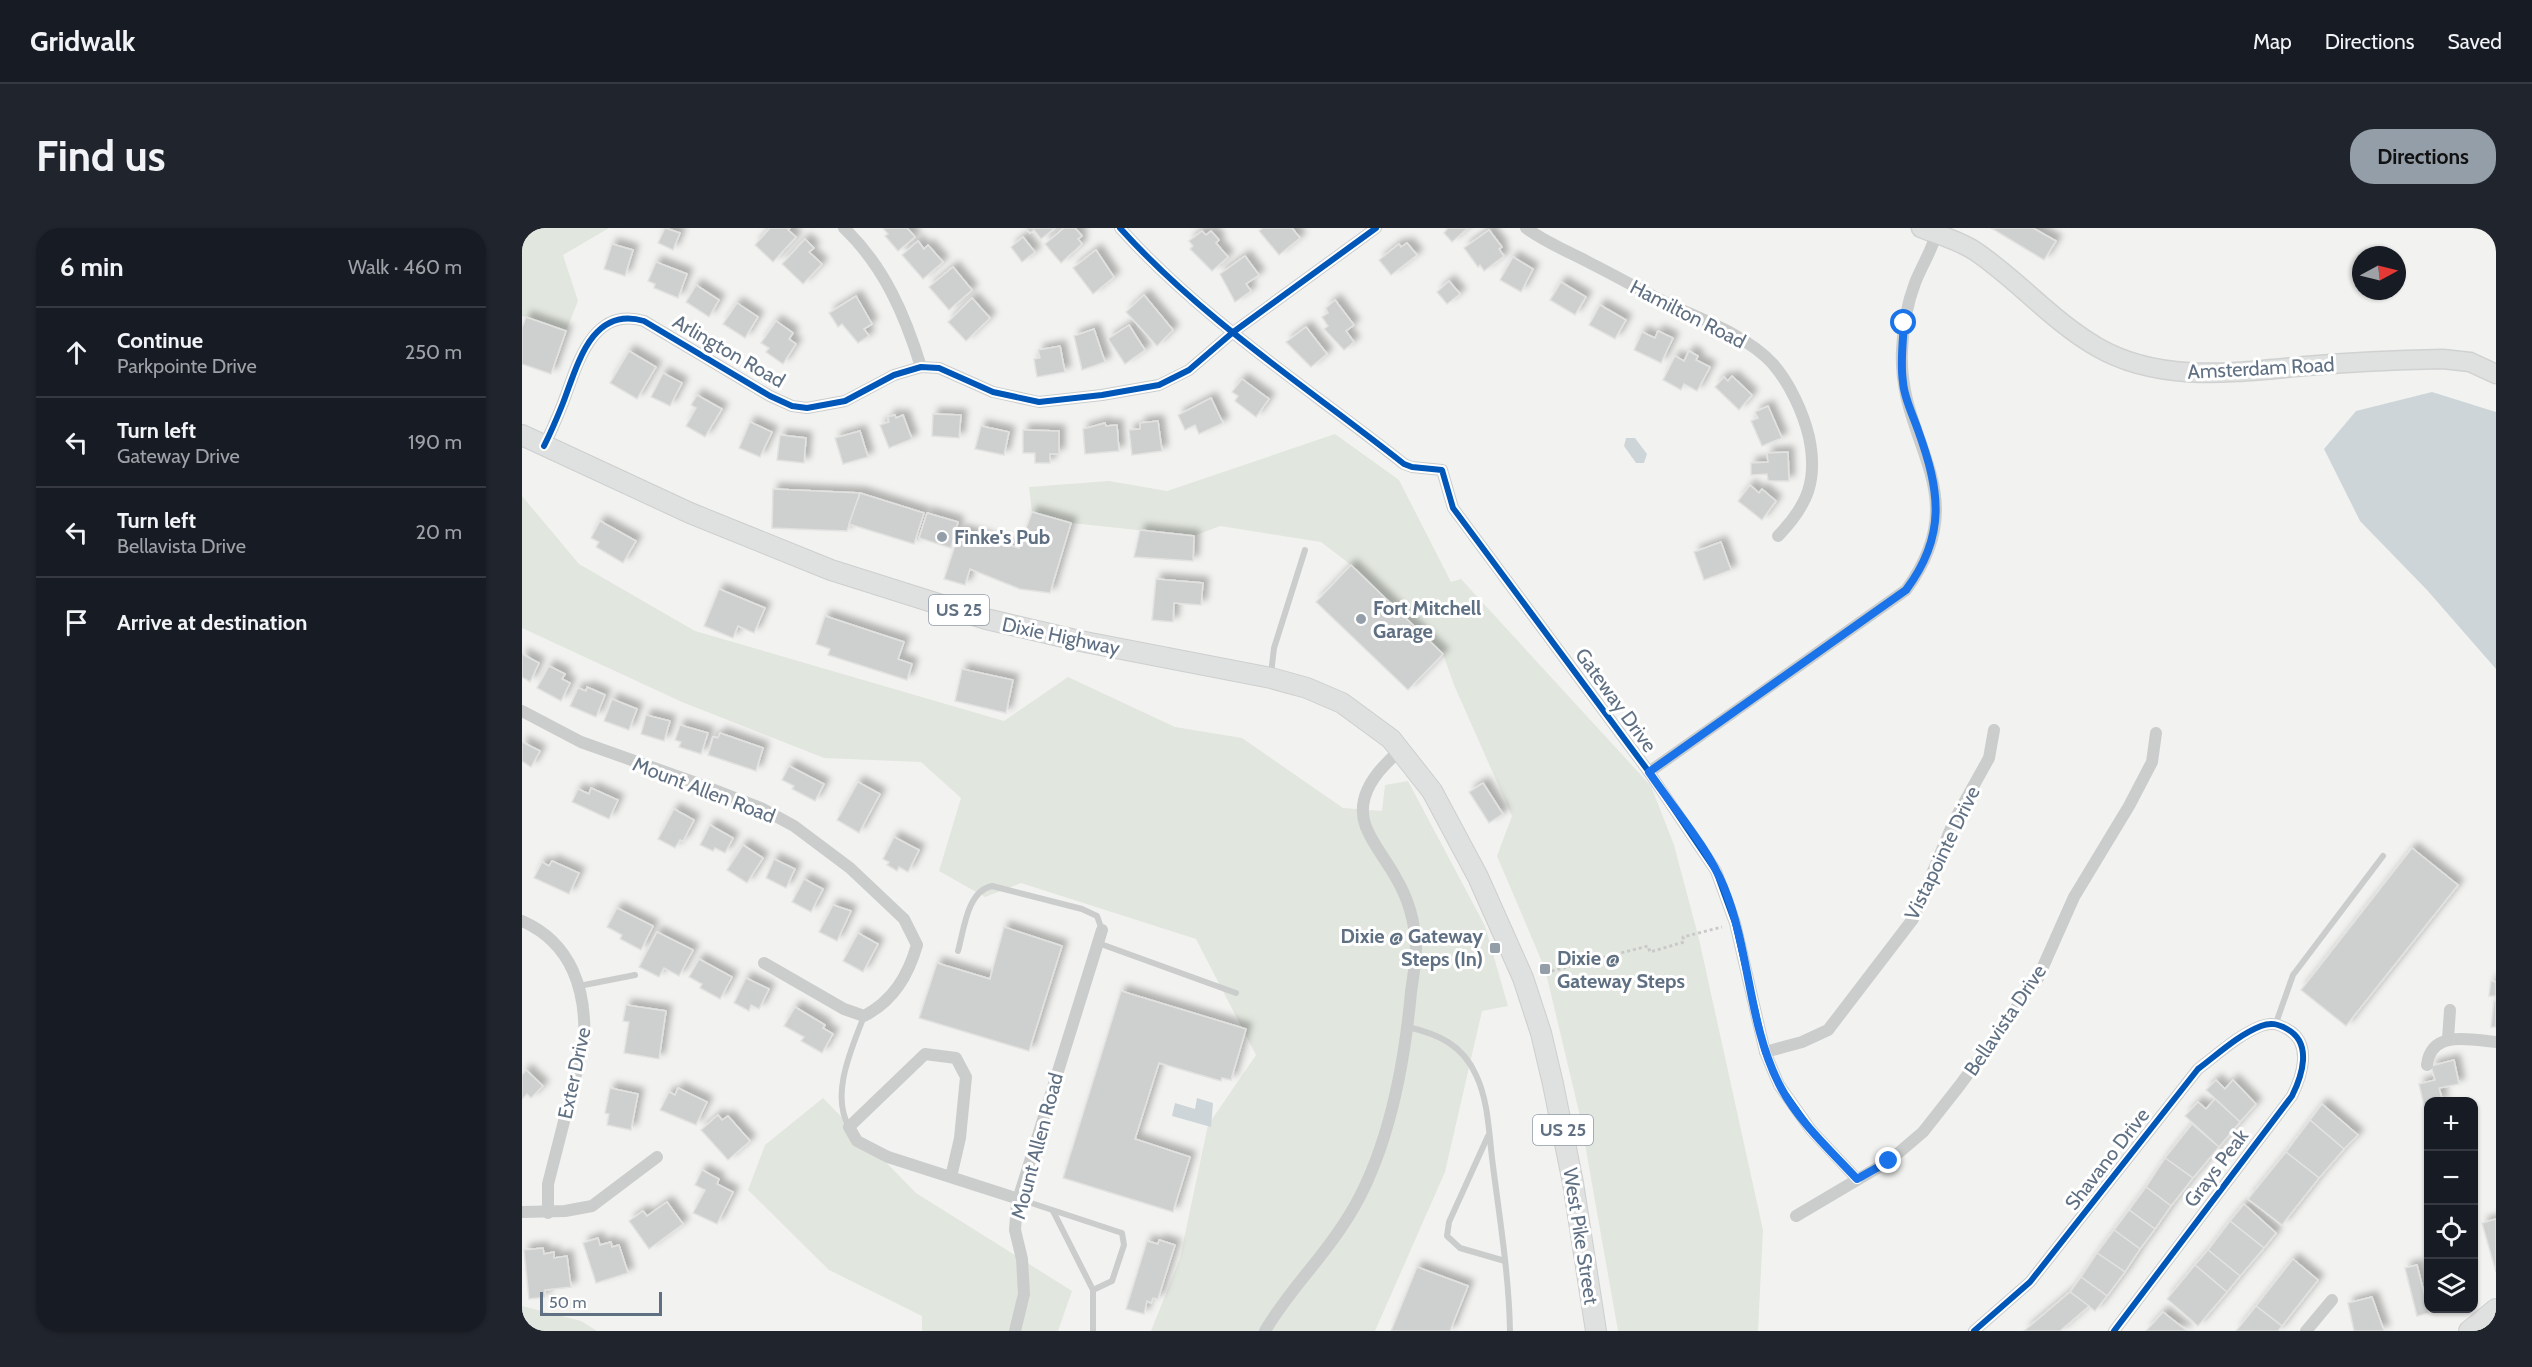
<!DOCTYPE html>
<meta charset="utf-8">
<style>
body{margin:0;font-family:Cabin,sans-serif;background:#20242c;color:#f1f3f6}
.controls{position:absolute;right:18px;bottom:18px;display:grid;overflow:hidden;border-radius:12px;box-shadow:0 2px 4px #0004}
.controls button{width:54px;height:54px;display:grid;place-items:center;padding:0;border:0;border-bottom:2px solid #363941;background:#171b24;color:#f1f3f6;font:30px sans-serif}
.compass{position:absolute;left:1830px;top:18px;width:54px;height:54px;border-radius:50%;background:#171b24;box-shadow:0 2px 4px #0004;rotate:83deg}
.scale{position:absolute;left:18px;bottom:15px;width:122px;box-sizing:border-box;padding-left:6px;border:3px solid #607083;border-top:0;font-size:16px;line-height:21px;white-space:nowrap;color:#607083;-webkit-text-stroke:4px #fff;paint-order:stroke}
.stop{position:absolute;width:18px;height:18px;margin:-14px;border:4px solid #1a73e8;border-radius:50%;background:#fff}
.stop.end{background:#1a73e8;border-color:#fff;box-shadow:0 2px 6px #0008}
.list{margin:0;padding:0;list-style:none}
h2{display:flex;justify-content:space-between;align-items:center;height:78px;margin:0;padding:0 24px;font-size:26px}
h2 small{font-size:20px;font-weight:400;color:#9ea1a6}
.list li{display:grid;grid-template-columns:39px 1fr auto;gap:18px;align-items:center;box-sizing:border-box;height:90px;padding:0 24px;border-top:2px solid #363941}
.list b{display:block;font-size:22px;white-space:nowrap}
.list p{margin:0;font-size:20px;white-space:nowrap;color:#9ea1a6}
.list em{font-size:20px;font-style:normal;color:#9ea1a6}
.icon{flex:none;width:33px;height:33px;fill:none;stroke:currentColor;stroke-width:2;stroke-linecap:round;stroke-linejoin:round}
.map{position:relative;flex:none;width:1974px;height:1103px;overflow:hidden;border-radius:24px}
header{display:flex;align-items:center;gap:36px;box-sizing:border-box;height:84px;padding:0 30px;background:#171b24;border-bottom:2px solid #363941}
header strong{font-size:28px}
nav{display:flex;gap:33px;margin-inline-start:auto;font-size:21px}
.intro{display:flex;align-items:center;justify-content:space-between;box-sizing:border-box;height:144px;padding:0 36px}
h1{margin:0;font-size:42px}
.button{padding:15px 27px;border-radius:24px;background:#939ea9;color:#111;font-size:21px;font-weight:700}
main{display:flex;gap:36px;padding:0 36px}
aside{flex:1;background:#171b24;border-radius:24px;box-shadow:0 2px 4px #0004}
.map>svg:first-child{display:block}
.green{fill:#e1e6de}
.water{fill:#ced5d8}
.building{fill:#ced0d0;stroke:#e2e2e0;stroke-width:1.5;filter:url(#shadow)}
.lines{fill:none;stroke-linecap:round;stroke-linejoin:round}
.secondary-casing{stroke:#d0d1d1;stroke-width:21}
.primary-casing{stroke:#cdcfcf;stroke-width:22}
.path{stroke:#c9c9ca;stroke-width:3;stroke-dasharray:3 3;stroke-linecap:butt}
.lane{stroke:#cbcdcd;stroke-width:6}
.street{stroke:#cbcdcd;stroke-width:12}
.secondary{stroke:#dfe0e0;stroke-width:18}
.primary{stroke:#dfe0e0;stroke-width:20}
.cycleway-casing{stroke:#fff;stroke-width:10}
.cycleway{stroke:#0057b8;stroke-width:6}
.route{stroke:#1a73e8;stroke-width:8}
.poi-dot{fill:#939ea9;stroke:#fff;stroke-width:2}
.labels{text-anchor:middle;stroke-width:6;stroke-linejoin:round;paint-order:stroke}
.shield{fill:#fff;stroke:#909ba8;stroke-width:1.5}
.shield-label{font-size:18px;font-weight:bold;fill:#607083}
.street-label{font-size:20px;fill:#607083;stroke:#fff}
.poi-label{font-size:20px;font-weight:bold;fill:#607083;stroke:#fff;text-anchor:start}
</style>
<header>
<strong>Gridwalk</strong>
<nav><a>Map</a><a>Directions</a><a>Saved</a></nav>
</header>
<div class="intro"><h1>Find us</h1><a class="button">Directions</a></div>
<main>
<aside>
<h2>6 min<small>Walk · 460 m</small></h2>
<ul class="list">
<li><svg class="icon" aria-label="ahead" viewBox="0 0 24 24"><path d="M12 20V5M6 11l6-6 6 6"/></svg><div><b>Continue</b><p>Parkpointe Drive</p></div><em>250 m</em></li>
<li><svg class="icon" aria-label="left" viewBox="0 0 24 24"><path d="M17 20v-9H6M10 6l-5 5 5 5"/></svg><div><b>Turn left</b><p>Gateway Drive</p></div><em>190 m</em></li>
<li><svg class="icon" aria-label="left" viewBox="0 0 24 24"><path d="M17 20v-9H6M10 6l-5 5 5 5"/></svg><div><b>Turn left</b><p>Bellavista Drive</p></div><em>20 m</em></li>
<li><svg class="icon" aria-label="arrive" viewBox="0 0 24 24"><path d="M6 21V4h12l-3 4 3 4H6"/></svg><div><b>Arrive at destination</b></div></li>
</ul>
</aside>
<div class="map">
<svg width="1974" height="1103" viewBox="0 0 1974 1103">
<defs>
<filter id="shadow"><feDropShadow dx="5.5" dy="-5.5" stdDeviation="3" flood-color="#0004"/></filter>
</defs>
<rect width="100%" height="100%" fill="#f2f3f0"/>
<g class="green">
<polygon points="0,0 87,0 41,27 56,73 44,103 0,88"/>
<polygon points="813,206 877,252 929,354 939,351 1129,558 1152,617 1177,711 1241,1002 1236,1103 1096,1103 1058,888 1023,741 975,628 990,588 932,457 921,426 829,337 799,314 698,298 672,308 549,295 510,284 507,259 587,253 645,263"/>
<polygon points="0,268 57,336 173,403 482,493 546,449 653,499 720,510 821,580 860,583 863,557 886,553 963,698 986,778 960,783 923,944 853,1103 629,1103 658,1030 686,897 734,827 674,711 499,655 463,669 417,643 439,570 399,534 302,530 160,474 0,400"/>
<polygon points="301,870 394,965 550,1063 536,1103 400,1103 400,1088 307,1042 226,962 243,917"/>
<polygon points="0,1078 59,1093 75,1103 0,1103"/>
</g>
<g class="water">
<polygon points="1910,164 1974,184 1974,441 1905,362 1838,293 1802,221 1834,183"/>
<polygon points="1104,210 1113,210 1125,226 1122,235 1114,235 1102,218"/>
<polygon points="675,870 691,875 689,899 650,888 653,875 673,881"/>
</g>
<g class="building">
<polygon points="143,0 158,5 151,22 136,15"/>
<polygon points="248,0 268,0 266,2 274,9 251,34 233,17"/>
<polygon points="361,0 385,0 393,9 376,23 363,8 366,6"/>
<polygon points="504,0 533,0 519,11 512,2 508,5"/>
<polygon points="542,0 553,0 560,8 556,11 560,16 539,35 523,16"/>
<polygon points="741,0 770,0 778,10 757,27 737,3"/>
<polygon points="926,0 946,0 930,14 922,5"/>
<polygon points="1469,0 1511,0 1534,13 1522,32"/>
<polygon points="967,2 980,19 977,21 982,28 962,43 958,37 956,39 942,20"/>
<polygon points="680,3 684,7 689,3 697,12 694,15 706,29 690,43 668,21 671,18 667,13"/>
<polygon points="501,9 513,24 500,34 489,19"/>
<polygon points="283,11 292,20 287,24 300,36 281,56 260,36"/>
<polygon points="396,13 402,21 406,17 421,34 401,51 380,27"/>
<polygon points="885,15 895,27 869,47 857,32 877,16 879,19"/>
<polygon points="90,16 111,22 103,48 82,41"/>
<polygon points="574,22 592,49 571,66 551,40"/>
<polygon points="723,28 737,47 724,56 729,63 713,74 698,46"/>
<polygon points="991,29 1011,41 999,64 978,52"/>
<polygon points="134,34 165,46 156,70 132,60 133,56 126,53"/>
<polygon points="431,39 450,62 427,82 407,59"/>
<polygon points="927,53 938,66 925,76 915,64"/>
<polygon points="1039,54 1064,69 1053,87 1028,72"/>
<polygon points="174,57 197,72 187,89 164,74"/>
<polygon points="622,67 651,102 635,118 604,84"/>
<polygon points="334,68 350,96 342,101 347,108 336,115 320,96 316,99 307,85"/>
<polygon points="450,70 468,90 444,113 426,94"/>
<polygon points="813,72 832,97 824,103 832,114 822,122 802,101 806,98 800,89 806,85 804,80"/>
<polygon points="215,75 236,89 223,110 201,96"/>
<polygon points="1078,77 1104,92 1093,111 1067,97"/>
<polygon points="4,89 44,103 29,146 0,136 0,100"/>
<polygon points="254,93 271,105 267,111 274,116 261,136 244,124 247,120 239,115"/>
<polygon points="607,97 623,122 603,136 586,111"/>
<polygon points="784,99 805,126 789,139 764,114"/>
<polygon points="572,101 583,134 560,142 552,108"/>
<polygon points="1136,103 1151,110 1139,135 1112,122 1120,104 1133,110"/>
<polygon points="538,118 543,144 515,149 512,131 518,130 516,122"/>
<polygon points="107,123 134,139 115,171 88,155"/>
<polygon points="1167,123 1176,128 1174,132 1188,139 1175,163 1162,156 1159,162 1141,152 1153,128 1162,133"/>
<polygon points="141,145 160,155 148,178 129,169"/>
<polygon points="1210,148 1230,167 1217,182 1193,159 1202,149 1206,153"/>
<polygon points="720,151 747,171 734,189 713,173 716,168 710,164"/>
<polygon points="175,167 200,181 183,209 164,198 174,180 169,177"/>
<polygon points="689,170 701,195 677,206 673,197 663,202 656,187"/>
<polygon points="1246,178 1260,210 1240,218 1229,193 1236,190 1233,184"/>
<polygon points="411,186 439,187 437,210 410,208"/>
<polygon points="373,187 374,190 381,187 390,211 367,220 358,197 367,194 366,189"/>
<polygon points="636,193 640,223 610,227 607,202 618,201 618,195"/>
<polygon points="228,194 250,204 238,229 217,220"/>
<polygon points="583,195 584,198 595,197 597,223 563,226 561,201"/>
<polygon points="459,198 487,204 482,227 453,221"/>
<polygon points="501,202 537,203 537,226 528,226 528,235 513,235 513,225 501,225"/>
<polygon points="338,203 346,229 321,236 313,210"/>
<polygon points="258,207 284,210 282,235 255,232"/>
<polygon points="1266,224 1267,253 1246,253 1245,246 1229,247 1229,235 1246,234 1245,225"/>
<polygon points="1228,257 1237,265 1240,261 1254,273 1240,292 1216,273"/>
<polygon points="251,261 338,265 325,303 250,300"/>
<polygon points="338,265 402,285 392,316 327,296"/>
<polygon points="510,284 549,295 528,365 498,361 448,341 443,357 422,351 438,302 497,320"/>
<polygon points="405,285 436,294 429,320 397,310"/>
<polygon points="78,293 114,313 101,335 74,319 77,314 69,310"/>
<polygon points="618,302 672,308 671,333 612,329"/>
<polygon points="1199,314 1209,342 1182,352 1172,324"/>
<polygon points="829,337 921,426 886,462 794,374"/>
<polygon points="634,351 681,355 679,377 652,375 651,394 630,392"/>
<polygon points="197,361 243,380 232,405 216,398 211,410 182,398"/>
<polygon points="303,388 382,414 376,431 390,436 385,452 306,427 308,421 294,416"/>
<polygon points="0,426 17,435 8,454 0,449"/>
<polygon points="27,438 43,446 40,451 48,455 39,473 15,460"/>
<polygon points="440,441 491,452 484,485 433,473"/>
<polygon points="65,459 83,467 74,489 48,478 56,460 64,463"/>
<polygon points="90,471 115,481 107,502 82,493"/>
<polygon points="124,487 148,493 142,513 119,506"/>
<polygon points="158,497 186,505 179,526 157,519 159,514 153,512"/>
<polygon points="198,505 241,520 234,543 186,527 191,509 196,510"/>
<polygon points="0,514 18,523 9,539 0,533"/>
<polygon points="267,538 302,556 293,573 270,561 272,558 260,552"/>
<polygon points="336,554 358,566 337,605 315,592"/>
<polygon points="961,555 981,586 967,595 947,564"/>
<polygon points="69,560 96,572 87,591 50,574 56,561 67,566"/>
<polygon points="152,581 172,592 161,613 158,612 153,620 136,611"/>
<polygon points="188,597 211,610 203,625 193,620 191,623 178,617"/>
<polygon points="372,609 397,622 386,644 377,639 375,643 365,637 367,634 361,631"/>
<polygon points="221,617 241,630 225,655 205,642"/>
<polygon points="1890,620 1936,657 1824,798 1779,762"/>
<polygon points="252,631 273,641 264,660 244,650"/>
<polygon points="30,633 57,645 47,666 12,650 20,634 27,638"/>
<polygon points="282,651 301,661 289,684 270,674"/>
<polygon points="311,677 329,683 315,713 297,704"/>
<polygon points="95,680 131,698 119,722 98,711 100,707 85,699"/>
<polygon points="482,699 540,718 507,823 397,790 415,735 468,751"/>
<polygon points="135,704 171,722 157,748 142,740 137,749 117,739"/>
<polygon points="336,705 356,716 341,744 321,733"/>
<polygon points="177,731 210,749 198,771 178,760 180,756 167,749"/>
<polygon points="224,750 247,761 237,781 229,777 227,783 212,775"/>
<polygon points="1969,753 1974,754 1974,768 1967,768"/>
<polygon points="599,763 724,801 709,852 700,850 699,853 637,835 613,911 668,929 651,984 541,950"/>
<polygon points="1972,773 1974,773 1974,799 1969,799"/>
<polygon points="104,777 144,783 137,831 102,825 107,794 101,793"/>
<polygon points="273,779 303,797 301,800 311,806 300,825 279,813 282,809 262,798"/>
<polygon points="1932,832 1937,856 1917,860 1921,874 1906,874 1906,877 1902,878 1897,856 1913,852 1909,838"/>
<polygon points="4,842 21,858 9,870 5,866 0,871 0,847"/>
<polygon points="1694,852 1703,861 1711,852 1734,876 1718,894 1684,862"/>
<polygon points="88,860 116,866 109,902 85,897 87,886 83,885"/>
<polygon points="156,860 185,874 174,897 138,882 147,864 153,867"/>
<polygon points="1693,871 1718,894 1697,919 1663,888 1676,874 1684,881"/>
<polygon points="1800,876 1836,907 1822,921 1788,892"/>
<polygon points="196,887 200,892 206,888 228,913 206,932 179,902"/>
<polygon points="1788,892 1822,921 1797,950 1764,924"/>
<polygon points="1670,896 1697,919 1671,950 1643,930"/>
<polygon points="1764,924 1797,950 1760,997 1726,971"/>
<polygon points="1643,930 1671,950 1649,978 1624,959"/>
<polygon points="180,942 197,951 195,956 211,964 195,996 171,985 183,962 173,957"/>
<polygon points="1624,959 1649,978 1633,1001 1607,982"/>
<polygon points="145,974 161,996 127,1021 107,993 121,983 125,988"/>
<polygon points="1722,976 1754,1005 1742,1020 1708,993"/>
<polygon points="1607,982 1633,1001 1618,1021 1592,1002"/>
<polygon points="1974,991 1974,1044 1960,995"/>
<polygon points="1708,993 1742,1020 1718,1048 1686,1022"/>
<polygon points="1592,1002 1618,1021 1603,1044 1575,1025"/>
<polygon points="76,1010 78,1017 89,1014 90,1019 97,1017 106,1045 74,1055 61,1015"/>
<polygon points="637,1012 653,1017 636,1071 631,1070 629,1075 625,1073 622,1086 604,1081 625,1013 636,1016"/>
<polygon points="21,1020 22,1026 32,1024 32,1030 45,1028 49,1059 23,1062 23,1069 7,1071 2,1022"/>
<polygon points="1686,1022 1718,1048 1705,1064 1673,1037"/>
<polygon points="1575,1025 1603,1044 1585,1068 1559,1049"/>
<polygon points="1771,1031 1796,1052 1760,1098 1734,1078"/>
<polygon points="1673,1037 1705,1064 1676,1098 1645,1071"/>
<polygon points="1895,1037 1907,1085 1895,1088 1883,1040"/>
<polygon points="895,1039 946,1058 928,1103 869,1103"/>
<polygon points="1559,1049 1585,1068 1573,1083 1548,1064"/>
<polygon points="1548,1064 1567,1078 1538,1103 1502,1103"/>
<polygon points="1850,1069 1862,1103 1832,1103 1826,1075"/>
<polygon points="1734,1078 1760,1098 1756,1103 1714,1103"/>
<polygon points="1641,1084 1665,1103 1624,1103"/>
</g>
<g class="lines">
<defs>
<path id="secondary" d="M1399 0C1417 7 1436 12 1453 23 1496 52 1530 93 1575 119 1639 156 1715 144 1784 138 1830 134 1875 132 1921 131L1948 134 1974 146"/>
<g id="primary">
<polyline points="0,207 168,285 309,342 464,391 558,413 749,450 785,460 820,475 869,511 910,563 956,649 1001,750 1019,805 1031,856 1051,955 1074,1103"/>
<polyline points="1947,1103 1974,1081"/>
</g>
</defs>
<use href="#secondary" class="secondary-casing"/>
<use href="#primary" class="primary-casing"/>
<polyline class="path" points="1018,746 1126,718 1128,724 1162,714 1161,709 1200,699"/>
<g class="lane">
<polyline points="749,446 752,420 783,322"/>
<polyline points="576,715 714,765"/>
<path d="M436 723C442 702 445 663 470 658L560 681 575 688 580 702"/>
<polyline points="57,758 113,747"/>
<polyline points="1754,795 1771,747 1861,628"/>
<path d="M886 799C916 806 941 817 954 847 967 874 967 909 971 938 978 993 987 1048 988 1103"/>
<path d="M327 899C308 866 330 820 342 788"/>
<polyline points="966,908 927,994 925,1008 938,1020 983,1033"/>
<polyline points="497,971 600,1005 602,1017 590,1053 571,1062 571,1103"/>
<polyline points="531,983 571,1062"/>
</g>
<g class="street">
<path d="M322 0C362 38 383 87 399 139"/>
<path d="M598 0C681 92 785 159 882 236L890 239 920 242 931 280 1127 544 1194 643 1213 695 1243 824 1257 857 1289 902 1335 951"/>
<path d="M1004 0C1023 14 1047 24 1068 35 1098 50 1127 67 1157 81 1189 95 1227 110 1251 136 1268 156 1281 184 1287 209 1296 252 1286 277 1256 308"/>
<path d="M22 218C29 204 35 190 41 175 55 139 69 77 122 93L248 168 270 178 285 180 323 173 372 147 399 139 417 140 471 164 517 174 580 167 637 157 667 142 710 105 854 0"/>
<path d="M0 483 59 514 177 556 239 580 272 598 328 640 382 691 395 717C386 748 371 773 342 788L322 781 242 735"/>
<path d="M1127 544 1384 362C1456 264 1375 215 1380 122 1381 100 1385 76 1393 55 1400 37 1412 19 1416 0"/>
<path d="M0 693C50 715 65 763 62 815L26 956V985"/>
<polyline points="1926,811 1928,782"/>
<polyline points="1243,824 1280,814 1306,802 1391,691 1432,593 1467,530 1472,502"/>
<path d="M1905 837C1909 801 1950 812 1974 814"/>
<polyline points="429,949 438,910 444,849 434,830 403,826 327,899 335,913 366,929 497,971"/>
<polyline points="0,984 43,983 70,978 135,929"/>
<polyline points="1274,988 1367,933 1401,904 1438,857 1516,750 1552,669 1607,578 1630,534 1634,505"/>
<polyline points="493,1103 502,1066 500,1031 493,1002 495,975 580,702"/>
<path d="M743 1103C765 1065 797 1034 821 997 865 932 882 841 889 764 891 749 894 734 894 719 893 695 886 670 874 650 865 633 851 617 844 599 832 568 857 540 879 522"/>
<path d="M1452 1103 1508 1054 1676 841C1696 826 1716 807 1739 798 1749 794 1756 796 1765 801 1791 815 1780 848 1770 868L1592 1103"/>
<polyline points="1784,1103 1810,1072"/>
</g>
<use href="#secondary" class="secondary"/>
<use href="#primary" class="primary"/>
<defs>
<g id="cycleway">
<path d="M598 0C681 92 785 159 882 236L890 239 920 242 931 280 1127 544 1194 643 1213 695 1243 824 1257 857 1289 902 1335 951"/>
<path d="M22 218C29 204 35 190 41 175 55 139 69 77 122 93L248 168 270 178 285 180 323 173 372 147 399 139 417 140 471 164 517 174 580 167 637 157 667 142 710 105 854 0"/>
<path d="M1452 1103 1508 1054 1676 841C1696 826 1716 807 1739 798 1749 794 1756 796 1765 801 1791 815 1780 848 1770 868L1592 1103"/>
</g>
</defs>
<use href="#cycleway" class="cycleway-casing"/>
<use href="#cycleway" class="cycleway"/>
</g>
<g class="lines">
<path class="route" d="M1367 933 1335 951C1308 922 1275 892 1257 856 1226 795 1228 722 1202 659 1185 618 1152 581 1127 544L1384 362C1425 307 1418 263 1396 202 1391 187 1382 170 1381 154 1378 135 1381 114 1382 95"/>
</g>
<g class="poi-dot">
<circle cx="420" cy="309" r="6"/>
<circle cx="839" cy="391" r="6"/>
<rect x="967" y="714" width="12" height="12" rx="3"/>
<rect x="1017" y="735" width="12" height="12" rx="3"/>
</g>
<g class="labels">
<g class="shield">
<rect x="407" y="367" width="60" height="30" rx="4.5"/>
<rect x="1011" y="887" width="60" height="30" rx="4.5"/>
</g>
<g class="shield-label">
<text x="437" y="388">US 25</text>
<text x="1041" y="908">US 25</text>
</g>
<g class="street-label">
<text transform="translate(1166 86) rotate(27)" y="7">Hamilton Road</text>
<text transform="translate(207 123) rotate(30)" y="7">Arlington Road</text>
<text transform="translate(1739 140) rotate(-3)" y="7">Amsterdam Road</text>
<text transform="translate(539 408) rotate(12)" y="7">Dixie Highway</text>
<text transform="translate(1094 472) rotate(54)" y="7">Gateway Drive</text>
<text transform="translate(182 562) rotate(21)" y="7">Mount Allen Road</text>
<text transform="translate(1420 625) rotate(-64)" y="7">Vistapointe Drive</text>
<text transform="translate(1483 792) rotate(-56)" y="7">Bellavista Drive</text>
<text transform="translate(52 845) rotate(-78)" y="7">Exter Drive</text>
<text transform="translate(515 918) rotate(-75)" y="7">Mount Allen Road</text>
<text transform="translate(1585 931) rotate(-52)" y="7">Shavano Drive</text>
<text transform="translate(1694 940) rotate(-53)" y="7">Grays Peak</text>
<text transform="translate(1059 1008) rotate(81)" y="7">West Pike Street</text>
</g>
<g class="poi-label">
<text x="432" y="316">Finke's Pub</text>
<text x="851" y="387">Fort Mitchell<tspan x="851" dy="23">Garage</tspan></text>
<text x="961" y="715" text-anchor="end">Dixie @ Gateway<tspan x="961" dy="23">Steps (In)</tspan></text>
<text x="1035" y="737">Dixie @<tspan x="1035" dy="23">Gateway Steps</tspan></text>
</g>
</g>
</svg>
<div class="controls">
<button>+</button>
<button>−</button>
<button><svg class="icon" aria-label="locate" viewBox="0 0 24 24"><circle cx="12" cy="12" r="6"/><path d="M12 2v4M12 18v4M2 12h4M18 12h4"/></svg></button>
<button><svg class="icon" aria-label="layers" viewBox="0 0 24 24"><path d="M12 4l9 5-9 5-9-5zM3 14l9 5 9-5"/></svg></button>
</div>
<svg class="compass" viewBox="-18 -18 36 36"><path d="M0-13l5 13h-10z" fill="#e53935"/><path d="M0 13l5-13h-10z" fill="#9ea1a6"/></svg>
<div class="scale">50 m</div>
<div class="stop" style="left:1382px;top:95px"></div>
<div class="stop end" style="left:1367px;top:933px"></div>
</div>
</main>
